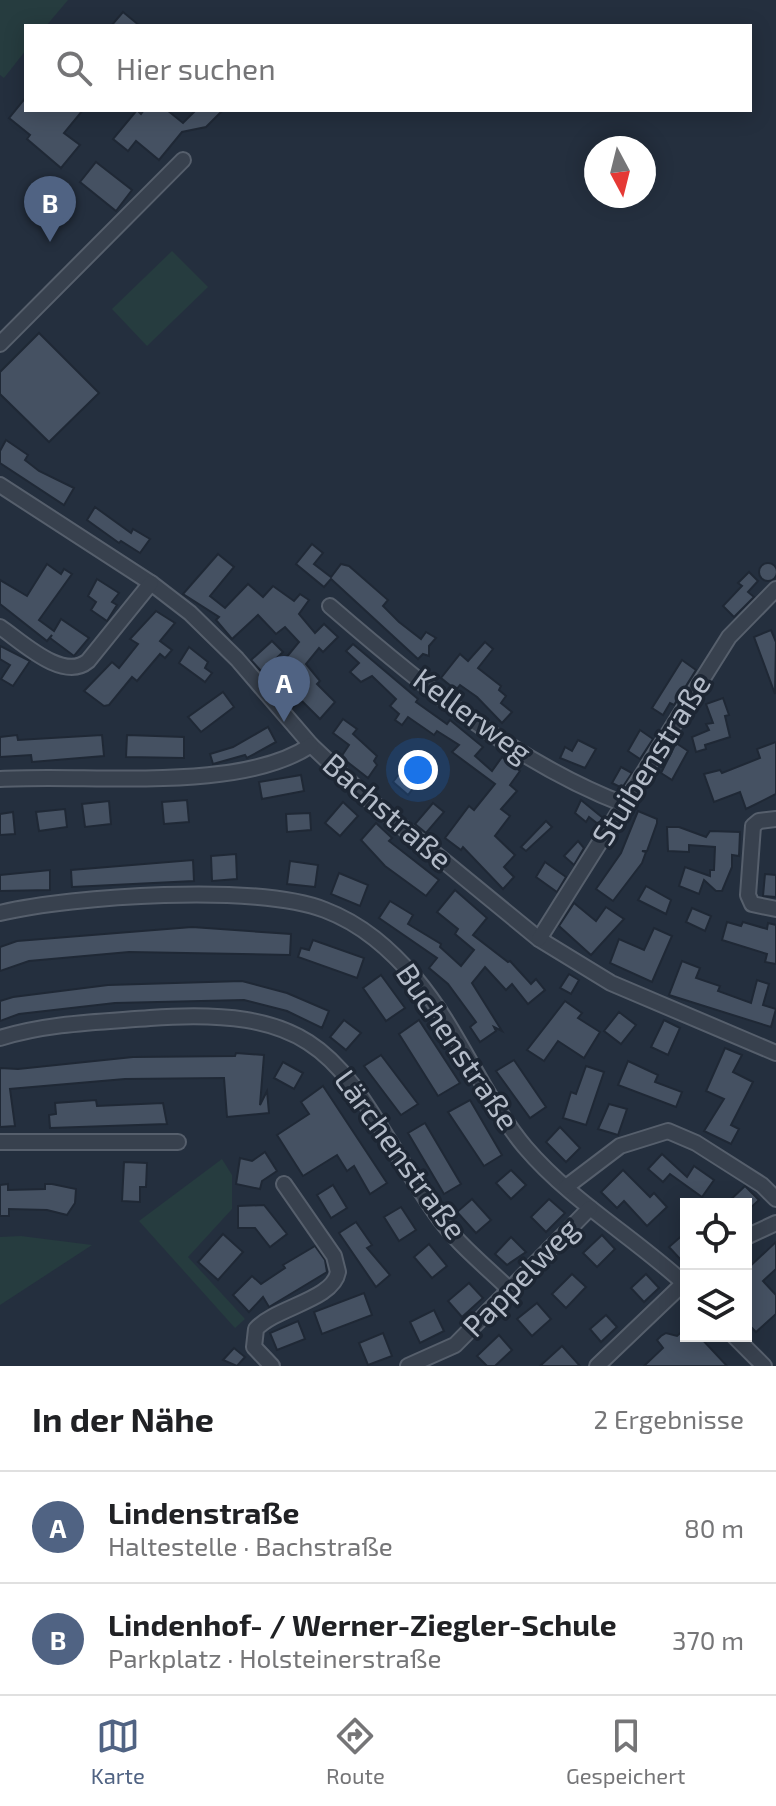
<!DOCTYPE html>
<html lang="de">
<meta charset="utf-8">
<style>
body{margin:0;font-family:"Exo 2",sans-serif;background:#f2f2f2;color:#202124}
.controls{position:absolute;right:24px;bottom:24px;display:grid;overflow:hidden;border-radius:0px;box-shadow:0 4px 20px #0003}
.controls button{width:72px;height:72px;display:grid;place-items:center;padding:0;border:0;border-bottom:2px solid #e0e0e0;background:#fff;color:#202124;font:40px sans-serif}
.compass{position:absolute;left:584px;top:136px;width:72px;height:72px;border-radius:50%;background:#fff;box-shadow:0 4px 20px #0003;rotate:173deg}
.you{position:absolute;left:418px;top:770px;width:28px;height:28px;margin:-20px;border:6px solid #fff;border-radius:50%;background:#1a73e8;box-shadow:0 0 0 12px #1a73e833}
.badge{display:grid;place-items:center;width:52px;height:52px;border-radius:50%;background:#506383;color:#fff;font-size:26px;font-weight:700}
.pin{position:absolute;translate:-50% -66px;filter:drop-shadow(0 2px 4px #0008)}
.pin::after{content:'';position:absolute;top:42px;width:28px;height:24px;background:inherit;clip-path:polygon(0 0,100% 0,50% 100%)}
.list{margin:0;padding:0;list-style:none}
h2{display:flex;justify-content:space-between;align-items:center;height:104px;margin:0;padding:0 32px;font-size:34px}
h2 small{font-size:26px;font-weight:400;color:#757577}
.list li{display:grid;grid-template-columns:52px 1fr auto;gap:24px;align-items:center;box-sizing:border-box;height:112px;padding:0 32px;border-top:2px solid #e0e0e0}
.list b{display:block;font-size:30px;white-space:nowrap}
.list p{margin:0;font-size:26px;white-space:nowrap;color:#757577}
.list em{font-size:26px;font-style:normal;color:#757577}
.icon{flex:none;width:44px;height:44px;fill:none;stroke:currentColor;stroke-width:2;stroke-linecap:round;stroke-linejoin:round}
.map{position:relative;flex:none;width:776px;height:1366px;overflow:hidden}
.search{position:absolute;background:#fff;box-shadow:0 4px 20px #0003;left:24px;right:24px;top:24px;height:88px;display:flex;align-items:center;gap:20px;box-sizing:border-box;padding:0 28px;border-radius:0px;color:#757577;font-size:30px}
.sheet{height:328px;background:#fff}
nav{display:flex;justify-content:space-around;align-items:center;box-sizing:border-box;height:112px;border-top:2px solid #e0e0e0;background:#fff;font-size:22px;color:#757577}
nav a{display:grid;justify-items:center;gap:4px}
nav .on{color:#506383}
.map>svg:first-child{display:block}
.green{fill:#263c3f}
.building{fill:#455162;stroke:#1f2835;stroke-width:2}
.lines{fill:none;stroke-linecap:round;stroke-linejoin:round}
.minor-casing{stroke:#565f6c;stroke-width:18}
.minor{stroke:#38414e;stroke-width:14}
.labels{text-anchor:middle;stroke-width:7;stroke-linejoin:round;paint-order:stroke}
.street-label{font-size:30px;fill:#b4bcc9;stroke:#1d2633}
</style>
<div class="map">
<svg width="776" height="1366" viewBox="0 0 776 1366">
<rect width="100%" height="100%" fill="#242f3e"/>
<g class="green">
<polygon points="0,0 68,0 46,26 26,26 26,50 4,78 0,75"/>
<polygon points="172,251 208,287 147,346 112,309"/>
<polygon points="222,1159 232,1175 232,1209 188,1257 245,1319 235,1328 139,1221"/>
<polygon points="21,1236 92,1245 0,1305 0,1237"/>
</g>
<g class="building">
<polygon points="123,12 140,26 111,26"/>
<polygon points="26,97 26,110 83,110 64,133 80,145 61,168 27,139 30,135 9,118"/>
<polygon points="137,110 141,114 144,110 167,110 183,123 196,110 223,110 206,127 182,132 159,160 136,141 128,151 113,139"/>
<polygon points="96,162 132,190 116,211 80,182"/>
<polygon points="39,333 99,393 49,442 0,394 0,372"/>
<polygon points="6,440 28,455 25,460 39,471 74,488 64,505 0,463 0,451"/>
<polygon points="95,507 131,533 133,529 150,539 140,553 121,541 119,543 87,520"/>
<polygon points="312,544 323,553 314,564 331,577 341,564 349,566 388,600 383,606 399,622 421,639 426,632 436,638 429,646 429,656 423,654 418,659 331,579 324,587 296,564"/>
<polygon points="218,554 234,567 210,596 225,608 248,584 263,597 273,586 294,601 300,594 309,600 299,614 315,633 324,624 338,637 323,652 319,648 306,664 320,681 317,684 335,702 320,719 301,700 293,707 283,695 302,676 285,659 299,642 285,627 276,634 258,615 232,639 216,620 219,617 183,594"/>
<circle cx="768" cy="572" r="9"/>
<polygon points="47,564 61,574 64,569 72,574 39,620 54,631 61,619 89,638 74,656 50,638 52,635 47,641 0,604 0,580 27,596"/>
<polygon points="749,572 758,581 748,592 754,597 734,617 723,606 742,586 738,583"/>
<polygon points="97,579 119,593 112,602 117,605 107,621 91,610 96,602 88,596"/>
<polygon points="156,611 175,623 160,641 172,650 165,658 160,654 137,681 132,677 109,705 104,706 84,691 112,662 119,668 138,644 130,639"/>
<polygon points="771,630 776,642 775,694 754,637"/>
<polygon points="272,641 283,652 262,672 251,660"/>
<polygon points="485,642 493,649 478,668 501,686 499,690 506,696 501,703 512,712 502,723 477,697 460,685 456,690 441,678 460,654 468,661"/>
<polygon points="353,644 418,699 416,702 447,724 450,720 483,747 475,756 492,771 502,757 520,771 510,785 517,791 501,809 510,816 495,836 515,855 504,867 514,877 503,889 463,847 461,850 445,838 469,806 474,810 495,784 452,752 459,745 437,731 434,735 408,717 402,725 395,720 399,714 390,706 396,699 372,676 361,682 350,672 359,663 346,651"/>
<polygon points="0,646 30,661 13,686 1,679 10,665 0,659"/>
<polygon points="189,647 208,662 205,668 212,673 205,682 179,663"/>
<polygon points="682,660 696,670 674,705 670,703 663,715 652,708"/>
<polygon points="223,692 234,707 201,732 188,717"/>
<polygon points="723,698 729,715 725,716 730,737 705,745 706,749 696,752 692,737 709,730 706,724 713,723 706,704"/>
<polygon points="343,719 357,729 353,734 377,756 374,761 377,765 368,778 341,757 349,745 333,733"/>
<polygon points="268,727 276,742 247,758 245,755 213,764 210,754 233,747"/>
<polygon points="640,730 653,739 640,759 628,751"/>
<polygon points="17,735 18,740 102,735 104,756 32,762 31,755 0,757 0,737"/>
<polygon points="127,735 184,737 184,758 126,757"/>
<polygon points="578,740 596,749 585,768 560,758 565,747 572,751"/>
<polygon points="776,742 776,794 746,809 740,792 714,802 704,774 720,770 722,773 760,758 757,749"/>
<polygon points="676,743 688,751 672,780 661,773"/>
<polygon points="407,763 423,776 428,772 435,779 425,789 418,782 408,795 393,782"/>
<polygon points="621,767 632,773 622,788 612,783"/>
<polygon points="301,775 304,791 262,799 259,782"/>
<polygon points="187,800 189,822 164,824 162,802"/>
<polygon points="581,800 603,818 598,824 589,817 586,822 575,813"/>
<polygon points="109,801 111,824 85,827 82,804"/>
<polygon points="343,802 358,816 340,836 325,823"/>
<polygon points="433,803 444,812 426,833 415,824"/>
<polygon points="65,809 67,827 39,831 36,812"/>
<polygon points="638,811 657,819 657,823 647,851 642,851 646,852 642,863 613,901 596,889 621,853"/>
<polygon points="13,812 15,834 0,835 0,814"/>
<polygon points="310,813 311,830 287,832 286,814"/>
<polygon points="546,821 552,827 526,851 521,847"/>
<polygon points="376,823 392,838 389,841 439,880 426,896 385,866 361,840"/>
<polygon points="667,827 679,827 706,837 710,831 740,832 739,856 732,855 732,867 722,891 716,891 704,880 699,894 679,886 685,867 710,876 710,870 714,870 715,847 689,845 689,852 668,851"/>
<polygon points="578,841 584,848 574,865 564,856"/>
<polygon points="236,854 237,879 212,881 211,856"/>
<polygon points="193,860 194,881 72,887 71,870"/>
<polygon points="290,861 318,865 315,887 287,884"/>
<polygon points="545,862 566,877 557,892 536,877"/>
<polygon points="50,870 50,890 0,891 0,875"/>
<polygon points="339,873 368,885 360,906 331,894"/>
<polygon points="765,874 776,875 776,897 763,896"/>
<polygon points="646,886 671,900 666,914 638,900"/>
<polygon points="455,890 487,918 473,935 508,962 510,961 531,984 536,979 545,990 528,1004 512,984 506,990 485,967 472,983 502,1031 494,1027 496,1031 480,1042 470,1027 476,1022 448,984 429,968 437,958 379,918 390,901 413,915 408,924 441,944 440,947 461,966 474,950 455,934 458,929 437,912"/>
<polygon points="574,903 596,921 606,907 624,919 591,955 559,926"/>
<polygon points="692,908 711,916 705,931 686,922"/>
<polygon points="727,922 741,926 743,922 767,929 768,923 776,925 776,964 765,962 767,954 722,940"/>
<polygon points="192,927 291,934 290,955 129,952 29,961 0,971 0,947 17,941"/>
<polygon points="654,928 672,936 652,982 610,963 619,939 644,950"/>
<polygon points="313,940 364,958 357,978 298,957 301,948 309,950"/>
<polygon points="682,961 700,968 696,978 720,986 718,991 751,1003 757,980 769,984 763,1005 776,1009 771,1027 669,995"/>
<polygon points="569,974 579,980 571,994 560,988"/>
<polygon points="381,975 405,1008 386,1021 363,988"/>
<polygon points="242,981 287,993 329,1011 322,1028 287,1011 244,1000 115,1003 19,1014 0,1021 0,1001 13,997 108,985"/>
<polygon points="565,1001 582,1013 578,1018 600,1032 584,1058 558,1041 544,1061 527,1050"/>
<polygon points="619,1012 636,1025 621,1044 604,1031"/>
<polygon points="344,1020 361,1033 346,1050 330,1037"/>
<polygon points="419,1020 460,1083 438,1096 399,1034"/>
<polygon points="664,1020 680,1028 668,1055 651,1047"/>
<polygon points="725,1048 742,1055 733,1072 753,1082 731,1125 739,1129 731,1144 704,1131 724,1099 706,1091"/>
<polygon points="236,1053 264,1055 260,1105 267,1091 269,1113 227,1117 224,1078 125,1079 10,1089 15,1126 0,1127 0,1068 18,1069 133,1057 235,1056"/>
<polygon points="381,1055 418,1104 401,1115 364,1066"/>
<polygon points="514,1060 546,1107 530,1118 496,1071"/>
<polygon points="628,1061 658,1075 655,1082 682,1092 676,1107 618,1085"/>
<polygon points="283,1062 303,1073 294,1089 274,1078"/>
<polygon points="586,1066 604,1072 586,1125 563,1118 571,1092 576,1094"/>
<polygon points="323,1086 387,1183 370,1194 354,1166 347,1171 337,1155 303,1176 277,1135 309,1114 301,1102"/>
<polygon points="96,1100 97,1106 163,1103 167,1124 50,1128 49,1115 56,1114 55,1103"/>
<polygon points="470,1100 502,1155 484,1166 448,1112"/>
<polygon points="609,1104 627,1109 618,1135 598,1129"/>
<polygon points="425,1123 461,1184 444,1194 408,1133"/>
<polygon points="560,1127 580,1148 566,1162 546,1142"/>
<polygon points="265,1152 277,1171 262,1181 260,1189 236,1184 240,1158 252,1161"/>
<polygon points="662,1154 687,1177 694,1166 714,1180 702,1197 670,1174 663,1182 648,1169"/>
<polygon points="124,1162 147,1163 146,1187 140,1187 140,1202 122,1201"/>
<polygon points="511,1170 526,1185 511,1199 496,1183"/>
<polygon points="623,1170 650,1197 654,1193 667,1207 647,1226 624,1201 617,1208 601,1192"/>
<polygon points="8,1184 8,1190 45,1189 45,1184 52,1184 76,1189 75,1203 67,1215 47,1210 9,1209 9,1216 0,1216 0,1185"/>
<polygon points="333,1185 347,1208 331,1218 317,1195"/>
<polygon points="745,1186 759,1200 746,1212 746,1204 726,1204"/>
<polygon points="472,1199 491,1220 476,1233 457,1212"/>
<polygon points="549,1199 565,1213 546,1232 531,1217"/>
<polygon points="264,1205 287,1234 270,1247 255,1228 238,1228 238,1206"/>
<polygon points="401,1207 416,1230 399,1241 384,1217"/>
<polygon points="356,1222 372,1245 367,1248 390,1275 376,1287 339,1233"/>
<polygon points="686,1232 686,1255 681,1260 669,1247"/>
<polygon points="223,1234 243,1252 218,1280 198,1262"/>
<polygon points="602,1235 615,1249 597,1267 583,1253"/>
<polygon points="511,1237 526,1252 507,1265 495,1254"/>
<polygon points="776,1242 776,1269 763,1281 776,1295 776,1314 756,1332 746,1322 746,1270"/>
<polygon points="429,1244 447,1266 432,1278 414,1257"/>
<polygon points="315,1246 325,1260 327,1272 269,1307 263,1297 249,1312 233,1295 252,1276 261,1284 285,1268 283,1265"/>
<polygon points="572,1274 586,1287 566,1308 552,1294"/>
<polygon points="646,1274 659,1288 644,1302 631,1288"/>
<polygon points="469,1283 483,1298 462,1317 448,1301"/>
<polygon points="364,1293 372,1315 322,1334 314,1312"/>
<polygon points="537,1303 551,1319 532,1336 517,1319"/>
<polygon points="434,1310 444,1331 420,1343 410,1322"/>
<polygon points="606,1315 617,1327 601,1342 590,1329"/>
<polygon points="298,1321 305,1339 277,1350 270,1333"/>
<polygon points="686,1328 686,1336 699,1336 727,1366 644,1366 663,1348 657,1340 661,1336 666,1333 677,1336"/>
<polygon points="383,1333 392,1356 368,1365 359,1343"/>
<polygon points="499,1335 512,1350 495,1366 487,1366 477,1356"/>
<polygon points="562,1346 580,1366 540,1366"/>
<polygon points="234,1348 245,1357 237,1366 223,1360"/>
</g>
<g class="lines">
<defs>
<g id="minor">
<polyline points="0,344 183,160"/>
<polyline points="0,485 151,583 190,613 237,659 311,745 367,798 539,939 611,983 776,1053"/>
<path d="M330 606C419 683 515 763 626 805"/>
<path d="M0 627C21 641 63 682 88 661L151 583"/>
<path d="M0 779C87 773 239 794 311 745"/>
<polyline points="776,819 759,821 753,826 748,895 752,904 776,909"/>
<path d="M0 913C72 896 257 883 325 910 362 924 390 949 416 979 459 1030 482 1095 525 1147 571 1201 634 1237 686 1285"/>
<polyline points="539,939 729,637 776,589"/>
<path d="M0 1038C48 1023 99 1022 150 1018 341 1004 341 1075 434 1211 454 1241 483 1264 509 1289"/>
<polyline points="0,1142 178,1142"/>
<polyline points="566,1187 620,1146 668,1131 696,1143 762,1185 776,1199"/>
<polyline points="746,1237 776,1223"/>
<polyline points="734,1336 764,1366"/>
<path d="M272 1366 254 1347 256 1329C276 1307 333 1300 338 1272L334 1256 284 1184"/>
<polyline points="408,1366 455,1345 590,1208"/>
<polyline points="597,1366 686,1281"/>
</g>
</defs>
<use href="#minor" class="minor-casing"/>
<use href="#minor" class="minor"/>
</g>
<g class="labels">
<g class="street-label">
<text transform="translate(472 716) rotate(36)" y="10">Kellerweg</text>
<text transform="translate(652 760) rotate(-58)" y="10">Stuibenstraße</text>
<text transform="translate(387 812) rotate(41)" y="10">Bachstraße</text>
<text transform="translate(457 1047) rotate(56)" y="10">Buchenstraße</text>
<text transform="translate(400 1155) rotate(54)" y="10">Lärchenstraße</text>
<text transform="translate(521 1278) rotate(-46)" y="10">Pappelweg</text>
</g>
</g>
</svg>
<div class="controls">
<button><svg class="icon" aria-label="locate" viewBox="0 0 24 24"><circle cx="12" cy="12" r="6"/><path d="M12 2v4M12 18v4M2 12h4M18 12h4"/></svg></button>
<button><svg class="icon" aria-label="layers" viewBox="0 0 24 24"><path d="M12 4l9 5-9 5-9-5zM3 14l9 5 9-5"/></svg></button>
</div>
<svg class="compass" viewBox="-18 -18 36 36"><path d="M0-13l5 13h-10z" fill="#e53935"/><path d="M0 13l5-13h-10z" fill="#757577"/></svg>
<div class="you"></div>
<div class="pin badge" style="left:284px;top:722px">A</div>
<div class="pin badge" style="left:50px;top:242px">B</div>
<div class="search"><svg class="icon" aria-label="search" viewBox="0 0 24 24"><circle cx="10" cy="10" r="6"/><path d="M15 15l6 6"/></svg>Hier suchen</div>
</div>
<section class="sheet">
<h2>In der Nähe<small>2 Ergebnisse</small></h2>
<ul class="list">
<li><span class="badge">A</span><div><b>Lindenstraße</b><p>Haltestelle · Bachstraße</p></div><em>80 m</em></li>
<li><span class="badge">B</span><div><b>Lindenhof- / Werner-Ziegler-Schule</b><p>Parkplatz · Holsteinerstraße</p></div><em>370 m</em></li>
</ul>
</section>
<nav>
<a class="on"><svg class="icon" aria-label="map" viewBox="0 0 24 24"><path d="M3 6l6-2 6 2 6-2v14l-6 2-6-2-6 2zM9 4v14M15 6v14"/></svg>Karte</a>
<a><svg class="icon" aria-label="directions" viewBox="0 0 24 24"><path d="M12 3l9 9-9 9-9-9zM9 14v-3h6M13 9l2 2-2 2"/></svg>Route</a>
<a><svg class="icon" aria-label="saved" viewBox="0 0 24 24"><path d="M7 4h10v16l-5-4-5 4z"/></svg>Gespeichert</a>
</nav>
